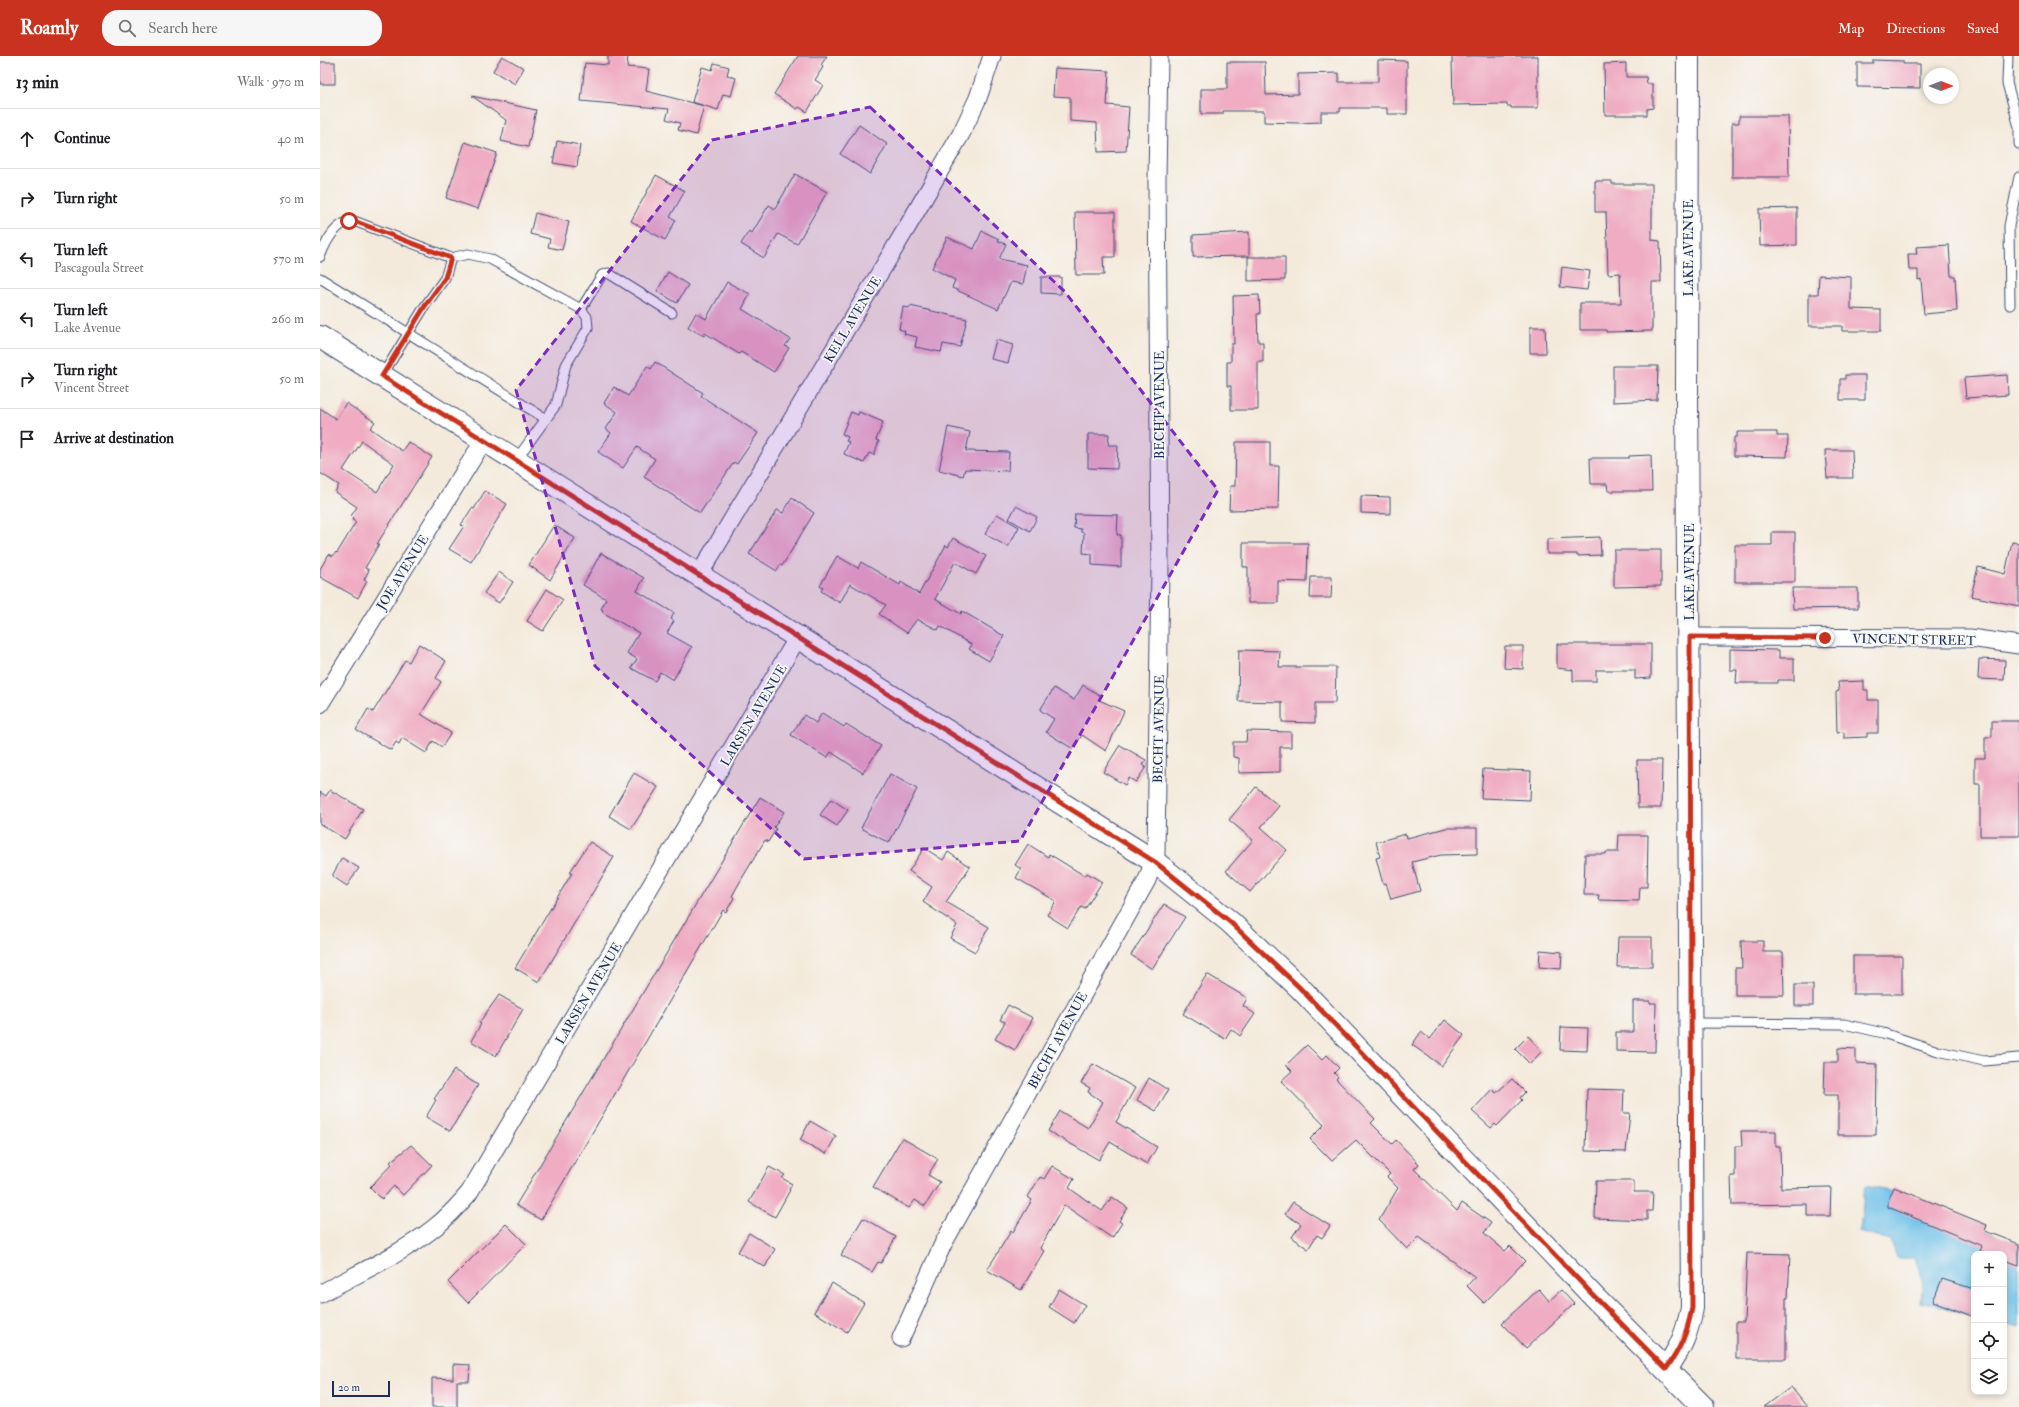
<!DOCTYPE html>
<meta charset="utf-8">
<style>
body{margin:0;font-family:"IM FELL Double Pica",serif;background:#f6f6f6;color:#202124}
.controls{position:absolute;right:12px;bottom:12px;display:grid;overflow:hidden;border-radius:8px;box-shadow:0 2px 6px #0003}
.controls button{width:36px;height:36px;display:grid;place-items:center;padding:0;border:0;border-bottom:1px solid #e0e0e0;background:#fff;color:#202124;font:20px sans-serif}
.compass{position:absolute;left:1603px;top:12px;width:36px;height:36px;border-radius:50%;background:#fff;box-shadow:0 2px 6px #0003;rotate:90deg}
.scale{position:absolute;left:12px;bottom:10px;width:58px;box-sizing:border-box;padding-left:4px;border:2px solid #1b2f5e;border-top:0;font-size:11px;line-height:14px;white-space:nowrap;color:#1b2f5e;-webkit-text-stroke:3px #f6f6f2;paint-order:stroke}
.stop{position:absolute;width:12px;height:12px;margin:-9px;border:3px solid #c8321e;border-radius:50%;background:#fff}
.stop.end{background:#c8321e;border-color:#fff;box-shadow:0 1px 4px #0008}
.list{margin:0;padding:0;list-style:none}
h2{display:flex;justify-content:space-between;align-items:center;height:52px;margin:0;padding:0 16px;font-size:17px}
h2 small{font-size:13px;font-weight:400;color:#757577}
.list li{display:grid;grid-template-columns:26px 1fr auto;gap:12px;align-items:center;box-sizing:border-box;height:60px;padding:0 16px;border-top:1px solid #e0e0e0}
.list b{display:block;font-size:15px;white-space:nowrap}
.list p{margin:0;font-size:13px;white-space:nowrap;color:#757577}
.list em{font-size:13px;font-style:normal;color:#757577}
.icon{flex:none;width:22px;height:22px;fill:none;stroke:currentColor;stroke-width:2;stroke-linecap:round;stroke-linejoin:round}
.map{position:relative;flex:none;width:1699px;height:1351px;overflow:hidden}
header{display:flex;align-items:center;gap:24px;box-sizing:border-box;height:56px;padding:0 20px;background:#c8321e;color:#fff}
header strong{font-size:19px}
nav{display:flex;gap:22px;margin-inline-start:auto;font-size:14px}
.search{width:280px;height:36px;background:#f6f6f6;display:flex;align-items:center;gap:10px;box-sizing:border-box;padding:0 14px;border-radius:16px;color:#757577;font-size:15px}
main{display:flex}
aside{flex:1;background:#fff}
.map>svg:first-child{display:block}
.water{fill:#6ec1ea;stroke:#4478a4}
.building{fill:#efacc2;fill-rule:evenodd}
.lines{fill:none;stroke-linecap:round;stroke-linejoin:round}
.service-casing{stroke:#3c4b71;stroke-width:11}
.minor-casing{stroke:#3c4b71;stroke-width:19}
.tertiary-casing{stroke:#3c4b71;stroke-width:24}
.service{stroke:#fff;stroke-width:9}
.minor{stroke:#fff;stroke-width:17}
.tertiary{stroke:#fff;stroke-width:22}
.route{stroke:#c8321e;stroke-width:5}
.marked{fill:#7b2cbf;fill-opacity:0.2;stroke:#7b2cbf;stroke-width:3;stroke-dasharray:8 5;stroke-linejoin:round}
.labels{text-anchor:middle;stroke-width:3.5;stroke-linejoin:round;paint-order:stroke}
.street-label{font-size:13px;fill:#1b2f5e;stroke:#f6f6f2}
</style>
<header>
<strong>Roamly</strong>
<div class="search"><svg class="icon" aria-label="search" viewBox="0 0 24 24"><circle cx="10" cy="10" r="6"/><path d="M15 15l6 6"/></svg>Search here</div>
<nav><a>Map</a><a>Directions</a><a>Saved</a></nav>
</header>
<main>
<aside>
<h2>13 min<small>Walk · 970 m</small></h2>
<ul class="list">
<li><svg class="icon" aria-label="ahead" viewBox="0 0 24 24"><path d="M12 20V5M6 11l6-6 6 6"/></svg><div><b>Continue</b></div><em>40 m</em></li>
<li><svg class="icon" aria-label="right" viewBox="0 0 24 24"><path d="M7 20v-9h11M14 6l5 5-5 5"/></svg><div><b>Turn right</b></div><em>50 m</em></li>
<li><svg class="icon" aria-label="left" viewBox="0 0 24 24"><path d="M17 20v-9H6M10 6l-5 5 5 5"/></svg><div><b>Turn left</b><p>Pascagoula Street</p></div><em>570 m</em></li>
<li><svg class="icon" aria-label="left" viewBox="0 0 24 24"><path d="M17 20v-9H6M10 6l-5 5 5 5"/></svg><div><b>Turn left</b><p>Lake Avenue</p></div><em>260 m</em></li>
<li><svg class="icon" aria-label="right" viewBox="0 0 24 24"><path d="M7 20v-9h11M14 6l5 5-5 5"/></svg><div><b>Turn right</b><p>Vincent Street</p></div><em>50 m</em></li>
<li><svg class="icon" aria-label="arrive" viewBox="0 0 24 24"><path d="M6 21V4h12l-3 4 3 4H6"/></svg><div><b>Arrive at destination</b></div></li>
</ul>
</aside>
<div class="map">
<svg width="1699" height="1351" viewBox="0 0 1699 1351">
<rect width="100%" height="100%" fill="#f6f6f2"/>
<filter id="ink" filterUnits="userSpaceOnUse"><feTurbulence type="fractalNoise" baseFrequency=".025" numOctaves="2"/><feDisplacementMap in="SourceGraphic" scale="8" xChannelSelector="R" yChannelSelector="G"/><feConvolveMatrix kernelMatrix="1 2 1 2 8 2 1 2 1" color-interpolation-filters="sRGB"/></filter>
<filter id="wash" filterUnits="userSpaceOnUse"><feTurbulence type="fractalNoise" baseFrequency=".012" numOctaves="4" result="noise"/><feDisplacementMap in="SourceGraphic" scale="16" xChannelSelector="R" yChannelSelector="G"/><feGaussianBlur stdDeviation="0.9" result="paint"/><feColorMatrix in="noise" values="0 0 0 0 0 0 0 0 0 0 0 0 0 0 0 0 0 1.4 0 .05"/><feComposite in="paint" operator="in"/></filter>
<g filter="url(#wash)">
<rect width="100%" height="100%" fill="#f4eadb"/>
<polygon class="water" points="1545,1130 1573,1136 1699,1189 1699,1272 1684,1268 1684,1198 1654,1198 1654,1261 1601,1246 1604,1231 1595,1202 1576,1202 1570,1184 1540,1175"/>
<g id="blocks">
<g class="building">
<polygon points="182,0 204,12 195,28 173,15"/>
<polygon points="288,0 308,0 307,11 329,13 326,35 384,50 376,79 358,74 360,67 346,63 349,53 261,45 265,7 288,9"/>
<polygon points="478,0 507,0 501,9 503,11 495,24 503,29 487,56 479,51 477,53 454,38"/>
<polygon points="1132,0 1218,0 1218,52 1191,52 1191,50 1187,50 1187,48 1133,49"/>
<polygon points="1058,4 1087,5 1087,58 1067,58 1067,52 1020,52 1020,56 1001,56 1001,66 978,67 944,66 944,55 903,55 903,58 881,58 881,33 907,33 907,6 945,6 946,39 978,38 978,18 1019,17 1019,26 1058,26"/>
<polygon points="1553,4 1583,5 1583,8 1600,8 1600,32 1537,31 1537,7 1553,7"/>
<rect x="0" y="6" width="15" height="22"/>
<polygon points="394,7 409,11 407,19 416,22 411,40 403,38 398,54 372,46 382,11 392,14"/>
<polygon points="1306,7 1306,21 1326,21 1327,28 1333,28 1333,52 1327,53 1327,59 1285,59 1284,8"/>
<polygon points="735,12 789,15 787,49 809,51 806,95 778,96 777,67 750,65 750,41 733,40"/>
<polygon points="152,40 216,54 208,91 181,85 186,64"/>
<polygon points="1419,60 1468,60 1469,121 1412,121 1412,67 1419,67"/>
<polygon points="539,69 567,88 550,118 520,98"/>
<polygon points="237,85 260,89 257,111 233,107"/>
<polygon points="145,86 177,97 158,153 126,142"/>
<polygon points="475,118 507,136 477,188 458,178 444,202 421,188 429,175 432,177 449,149 455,153"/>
<polygon points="336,119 365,135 350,161 356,164 345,184 311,165"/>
<polygon points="1275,125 1292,125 1292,128 1332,128 1332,184 1340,185 1341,226 1332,226 1332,275 1286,276 1286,274 1260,274 1260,247 1301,247 1300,217 1288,218 1286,156 1275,156"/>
<polygon points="1477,152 1477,189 1440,190 1439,153"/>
<polygon points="755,156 795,156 795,201 783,201 784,219 756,219"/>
<polygon points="215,157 249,166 242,194 228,191 230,183 210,178"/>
<polygon points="662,175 679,183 678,185 686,188 679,203 707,209 703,228 691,226 678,253 632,232 635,224 612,212 627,181 654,193"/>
<polygon points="929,176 929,200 873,201 873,179"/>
<polygon points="1629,189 1631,220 1635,220 1637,255 1604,258 1601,223 1598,224 1598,214 1589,214 1588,198 1597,198 1596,191"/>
<polygon points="928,201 965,201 965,224 928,225"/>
<polygon points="1242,211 1270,215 1267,234 1240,231"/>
<polygon points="348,216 368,229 357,247 337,235"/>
<polygon points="1499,219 1531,221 1531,253 1561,254 1561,275 1522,275 1522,270 1489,270 1489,238 1498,238"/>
<polygon points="721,221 741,221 741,238 721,237"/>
<polygon points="407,226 430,238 422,253 470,283 465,290 469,292 454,316 421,296 419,298 385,277 384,280 368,271 376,257 386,263"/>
<polygon points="939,239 940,258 937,258 938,286 943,286 943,306 938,306 938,354 911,354 911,330 907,330 907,306 911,306 911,288 914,288 913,240"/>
<polygon points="590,250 647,263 640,291 623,288 621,296 595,291 597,281 584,278 585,275 579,273 583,251 590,252"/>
<polygon points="1210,271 1225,271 1226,297 1210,297"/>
<polygon points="676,284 693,289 688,307 671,303"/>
<polygon points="335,306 383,337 381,340 438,377 417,408 414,406 380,457 324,421 335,403 317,391 303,412 278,396 291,377 286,373 297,356 284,347 294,331 308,340 327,310 331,313"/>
<polygon points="1293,310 1338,310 1337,344 1293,346"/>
<polygon points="1525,319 1545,319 1545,344 1520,344 1520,323 1525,323"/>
<polygon points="1687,319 1688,339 1646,342 1644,322"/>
<path d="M26 347 55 366 50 372 82 395 88 386 112 401 57 488H59L45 512 49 514 44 524 47 525 38 542 0 521V513L9 498 13 500 16 496 17 497 36 466 32 464 33 462 31 460 37 451 15 436 19 429 0 417V352L16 363ZM42 385 74 408 57 436 23 414Z"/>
<polygon points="531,356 538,359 539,356 563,366 556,384 559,385 554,399 549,397 544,407 524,398 529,386 526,385 528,381 522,378"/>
<polygon points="628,371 650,376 646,395 689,396 688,415 645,413 643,420 619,414"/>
<polygon points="1417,376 1457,376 1457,380 1468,380 1467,401 1414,400 1414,381 1417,381"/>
<polygon points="768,378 789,378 788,389 798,389 797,413 768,412"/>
<polygon points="916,386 950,386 950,410 959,410 958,453 909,454 910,430 915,430"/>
<polygon points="1505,394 1532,394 1533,422 1507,422"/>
<polygon points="1331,399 1332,435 1288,435 1287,428 1271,428 1270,402 1309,402 1309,400"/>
<polygon points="165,435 187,448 151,506 129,493 144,470 141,469 152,452 154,453"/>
<polygon points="1041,440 1070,441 1070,458 1041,457"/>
<polygon points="472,442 494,457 462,510 460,509 457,515 429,498 457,454 463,457"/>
<polygon points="696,450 717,461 710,475 689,463"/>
<polygon points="677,458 699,471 688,491 665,478"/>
<polygon points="755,458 798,459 797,479 801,479 801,511 772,509 772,498 763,497 764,477 761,476 761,473 754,472"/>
<polygon points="234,469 255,482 230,524 209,509"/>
<polygon points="1452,476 1475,476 1475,526 1415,526 1415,489 1452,489"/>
<polygon points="1280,481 1281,499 1257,500 1257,498 1227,498 1227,483"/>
<polygon points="633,482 666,500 656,518 635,506 615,543 641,558 642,555 684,580 669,605 649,593 652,589 620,570 618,574 597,563 587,577 559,558 566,549 530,528 520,547 501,535 503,532 500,530 517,500 538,512 541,506 580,529 581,526 599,538 626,489 628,491"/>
<polygon points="1692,486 1699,487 1699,550 1651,540 1658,511 1685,518"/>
<polygon points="923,487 988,487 987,526 958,525 958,547 928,547 928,511 923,511"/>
<polygon points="1294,494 1341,494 1341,530 1294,531"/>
<polygon points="281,497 324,522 317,535 354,557 351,563 354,565 347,577 372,591 353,624 340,616 335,625 311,612 317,603 307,597 319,577 282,556 283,554 281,553 286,543 263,529"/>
<polygon points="179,516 193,526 179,547 164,537"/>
<polygon points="991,521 1012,521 1011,542 990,542"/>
<polygon points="1472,532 1538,532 1538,552 1473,553"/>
<polygon points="227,533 243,544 223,575 207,565"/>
<polygon points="99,588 126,605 116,622 121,626 101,658 131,677 122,691 113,685 106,697 82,682 79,688 76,686 71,694 36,674 48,653 53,656 85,604 89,606"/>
<polygon points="1237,588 1331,588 1331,622 1315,623 1315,614 1276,614 1276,625 1253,625 1253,614 1237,612"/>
<polygon points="1185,590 1203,590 1203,613 1184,612"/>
<polygon points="1410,593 1459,594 1459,602 1474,602 1474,624 1457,624 1457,627 1416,627 1417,614 1410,614"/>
<polygon points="919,594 960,595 959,611 1016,611 1015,647 995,647 995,667 962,666 962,646 918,645"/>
<polygon points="1659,603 1685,604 1684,624 1658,623"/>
<polygon points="1544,625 1544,634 1548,634 1548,644 1558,644 1558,677 1547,677 1547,681 1524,682 1524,676 1517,677 1516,636 1519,635 1518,626"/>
<polygon points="763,629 781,640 779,644 804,655 786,695 762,679 753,693 726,676 734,663 720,654 734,632 754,644"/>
<polygon points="502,657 524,671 526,668 561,690 543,717 511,696 507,702 471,679 484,659 496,667"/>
<polygon points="1672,665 1699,665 1699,780 1660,780 1660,728 1655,728 1655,702 1665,702 1665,681 1672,681"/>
<polygon points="927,675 971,676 971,691 960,691 960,716 919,717 919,702 913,701 913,686 926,686"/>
<polygon points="800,689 826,704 823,709 826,711 816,726 809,722 805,729 783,716"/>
<polygon points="1317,704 1342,704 1341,752 1318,752"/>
<polygon points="1163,713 1211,715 1210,744 1161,742"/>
<polygon points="314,717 338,731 311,773 289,760"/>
<polygon points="570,718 597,733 569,787 541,772"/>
<polygon points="936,731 959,750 941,771 967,794 930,836 906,815 933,784 909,764"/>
<polygon points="10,734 43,753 25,783 0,768 0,736 6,740"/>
<polygon points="440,741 464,756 454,771 456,773 448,786 445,784 421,824 412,840 414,842 406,856 403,854 221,1164 196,1149"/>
<polygon points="511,743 528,754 517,770 500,759"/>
<polygon points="1126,772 1157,772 1157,798 1121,799 1092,806 1100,835 1071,843 1066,827 1063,828 1056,802 1060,801 1056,786 1086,778 1087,782"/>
<polygon points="1299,779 1328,779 1327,831 1320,831 1319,845 1278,844 1279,839 1264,839 1265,798 1286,798 1286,796 1298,796"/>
<polygon points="270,786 294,801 219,926 195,912 252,817 250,816"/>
<polygon points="708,788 728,801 729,798 765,820 767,817 782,826 765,853 761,851 748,872 727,859 736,845 696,822 701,813 695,809"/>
<polygon points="604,792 623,804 628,796 650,811 626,846 669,871 655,896 630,882 637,869 603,846 612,831 589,815"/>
<polygon points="22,802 39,812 27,830 12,820"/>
<polygon points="844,848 865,861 832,913 811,899"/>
<polygon points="1298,881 1332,881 1332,911 1297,911"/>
<polygon points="1421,885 1443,885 1443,896 1463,896 1464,939 1415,939 1415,912 1422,912"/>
<polygon points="1220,894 1242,896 1241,913 1219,911"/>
<rect x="1533" y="900" width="49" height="38"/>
<polygon points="887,918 927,942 923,950 935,958 920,980 911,973 905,983 863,958"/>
<rect x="1475" y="929" width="18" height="21"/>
<polygon points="179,939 203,953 176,1000 151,985 161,968 159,967"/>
<polygon points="1313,945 1330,945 1330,947 1336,947 1335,996 1296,995 1296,976 1313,976"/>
<polygon points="688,949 713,962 695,994 675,983 685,966 680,964"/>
<polygon points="1125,964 1144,979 1122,1010 1092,989 1101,976 1110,983"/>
<polygon points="1241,971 1268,972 1267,995 1240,994"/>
<polygon points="1208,980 1222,995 1210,1008 1195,993"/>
<polygon points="987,989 1002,1004 1007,999 1019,1012 1014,1017 1018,1021 1016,1023 1055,1063 1051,1067 1072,1088 1076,1084 1099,1108 1094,1113 1137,1155 1142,1147 1171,1167 1164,1177 1185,1195 1190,1190 1205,1205 1164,1247 1147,1230 1155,1221 1099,1181 1087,1193 1059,1164 1078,1132 1067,1121 1070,1118 1036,1084 1012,1105 990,1083 1004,1069 961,1025 972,1015 966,1009"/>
<polygon points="1518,992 1536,993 1536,1007 1557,1008 1556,1079 1518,1079 1518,1039 1504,1039 1505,1006 1518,1006"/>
<polygon points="773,1008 815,1032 796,1066 837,1091 827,1108 790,1086 779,1104 728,1075 740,1055 768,1072 783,1046 768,1036 770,1032 761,1027"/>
<polygon points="134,1014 158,1029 130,1075 106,1061 116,1044 114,1043"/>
<polygon points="829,1022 848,1034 836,1055 817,1044"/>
<polygon points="1192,1023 1205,1036 1200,1042 1202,1044 1177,1070 1175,1068 1171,1072 1152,1055 1172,1033 1176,1037"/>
<polygon points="1267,1033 1304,1034 1303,1057 1310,1057 1306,1096 1265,1095"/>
<polygon points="490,1065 516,1080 506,1098 480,1084"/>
<polygon points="1421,1075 1456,1075 1456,1090 1460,1090 1461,1132 1511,1131 1510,1160 1487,1160 1487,1148 1412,1149 1411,1120 1415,1120 1415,1090 1422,1090"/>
<polygon points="582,1082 618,1103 608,1119 620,1126 605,1150 595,1144 589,1152 553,1131"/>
<polygon points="91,1089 112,1109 83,1139 74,1130 62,1143 50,1131 72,1108 70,1106"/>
<polygon points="732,1110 754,1123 749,1132 782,1155 792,1141 808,1152 799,1165 802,1167 792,1182 744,1149 720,1192 724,1195 701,1234 667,1214 691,1175 693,1176 712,1144 708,1141 720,1121 724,1123"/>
<polygon points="449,1111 465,1119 462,1122 472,1128 469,1134 470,1134 455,1161 429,1146"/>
<polygon points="1276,1125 1314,1125 1314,1136 1333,1136 1332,1155 1327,1155 1327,1164 1275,1162"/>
<polygon points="1574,1131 1667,1169 1665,1175 1699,1188 1699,1209 1684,1204 1684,1198 1669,1198 1660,1195 1662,1190 1568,1151 1568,1145"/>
<polygon points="973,1146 1010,1170 1002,1182 997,1179 988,1193 972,1181 981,1168 965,1158"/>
<polygon points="543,1162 576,1181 561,1207 558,1206 552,1216 521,1199"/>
<polygon points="186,1168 206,1188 148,1247 128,1226"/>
<polygon points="429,1177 455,1193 445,1211 418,1196"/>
<polygon points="1427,1197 1470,1198 1468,1242 1466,1242 1466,1303 1416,1303 1416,1266 1424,1266"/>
<polygon points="1622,1223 1654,1233 1654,1261 1613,1245"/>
<polygon points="512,1227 544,1247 527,1276 494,1256"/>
<polygon points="739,1233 765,1249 754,1267 729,1251"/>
<polygon points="1219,1233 1229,1245 1241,1234 1254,1248 1206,1292 1182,1267"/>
<polygon points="133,1308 150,1309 149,1325 137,1325 137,1351 112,1351 112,1322 133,1323"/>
<polygon points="1471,1331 1487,1351 1444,1351"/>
</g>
</g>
</g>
<g filter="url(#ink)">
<use href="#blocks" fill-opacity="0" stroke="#3c4b71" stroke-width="1"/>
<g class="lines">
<defs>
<g id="service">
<polyline points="1688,0 1687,27 1699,71 1699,88"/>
<path d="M0 201C6 185 16 165 34 165L131 202 148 198 170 203 261 253 267 261 268 272 246 309 236 349 196 404"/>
<polyline points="0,222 226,363"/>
<polyline points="1690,249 1689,170 1699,121"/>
<polyline points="261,253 282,219 288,217 352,257"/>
<polyline points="62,320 105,250 125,222 131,202"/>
<polyline points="1371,967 1524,968 1563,977 1618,995 1664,1005 1699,1002"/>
</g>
<g id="minor">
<polyline points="379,519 589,168 641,78 658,42 672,0"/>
<polyline points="1370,581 1650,582 1699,589"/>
<polyline points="0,648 164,384"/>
<path d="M0 1238C38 1217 80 1199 114 1172 127 1162 138 1150 149 1137L478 581"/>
<polyline points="581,1282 623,1188 827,824 836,798 840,509 837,124 839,0"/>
</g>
<g id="tertiary">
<polyline points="0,281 835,806 910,866 979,931 1274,1241 1383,1351"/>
<path d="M1346 1313C1361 1292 1367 1277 1372 1252L1367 332 1368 0"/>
</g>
</defs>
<use href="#service" class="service-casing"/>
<use href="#minor" class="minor-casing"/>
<use href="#tertiary" class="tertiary-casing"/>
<use href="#service" class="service"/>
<use href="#minor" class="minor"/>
<use href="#tertiary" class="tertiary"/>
</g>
</g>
<g class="lines" filter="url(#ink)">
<path class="route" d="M29 165H34L131 202 125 222 105 250 62 320 835 806 910 866 979 931 1274 1240 1346 1313C1361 1292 1367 1277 1372 1252L1370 581 1505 582"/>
</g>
<path class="marked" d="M550 51 745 236 898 434 700 785 484 803 275 610 196 334 392 84Z"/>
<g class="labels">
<g class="street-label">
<text transform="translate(1368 192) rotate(-90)" y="5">LAKE AVENUE</text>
<text transform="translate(532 263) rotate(-59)" y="5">KELL AVENUE</text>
<text transform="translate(839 349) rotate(-90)" y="5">BECHT AVENUE</text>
<text transform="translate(82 516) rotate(-58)" y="5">JOE AVENUE</text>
<text transform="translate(1369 516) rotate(-90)" y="5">LAKE AVENUE</text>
<text transform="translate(1594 583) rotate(1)" y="5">VINCENT STREET</text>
<text transform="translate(433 659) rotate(-59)" y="5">LARSEN AVENUE</text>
<text transform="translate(838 673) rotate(-89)" y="5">BECHT AVENUE</text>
<text transform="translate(268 937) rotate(-59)" y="5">LARSEN AVENUE</text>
<text transform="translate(737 984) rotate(-61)" y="5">BECHT AVENUE</text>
</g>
</g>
</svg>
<div class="controls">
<button>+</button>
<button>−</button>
<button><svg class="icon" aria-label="locate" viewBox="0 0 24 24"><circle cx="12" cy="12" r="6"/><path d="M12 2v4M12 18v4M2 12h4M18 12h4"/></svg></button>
<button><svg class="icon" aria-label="layers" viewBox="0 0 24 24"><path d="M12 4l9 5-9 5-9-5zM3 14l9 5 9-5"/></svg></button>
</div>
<svg class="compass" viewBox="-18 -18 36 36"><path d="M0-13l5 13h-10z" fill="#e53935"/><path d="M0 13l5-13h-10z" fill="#757577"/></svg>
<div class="scale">20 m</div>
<div class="stop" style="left:29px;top:165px"></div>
<div class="stop end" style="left:1505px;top:582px"></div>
</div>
</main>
